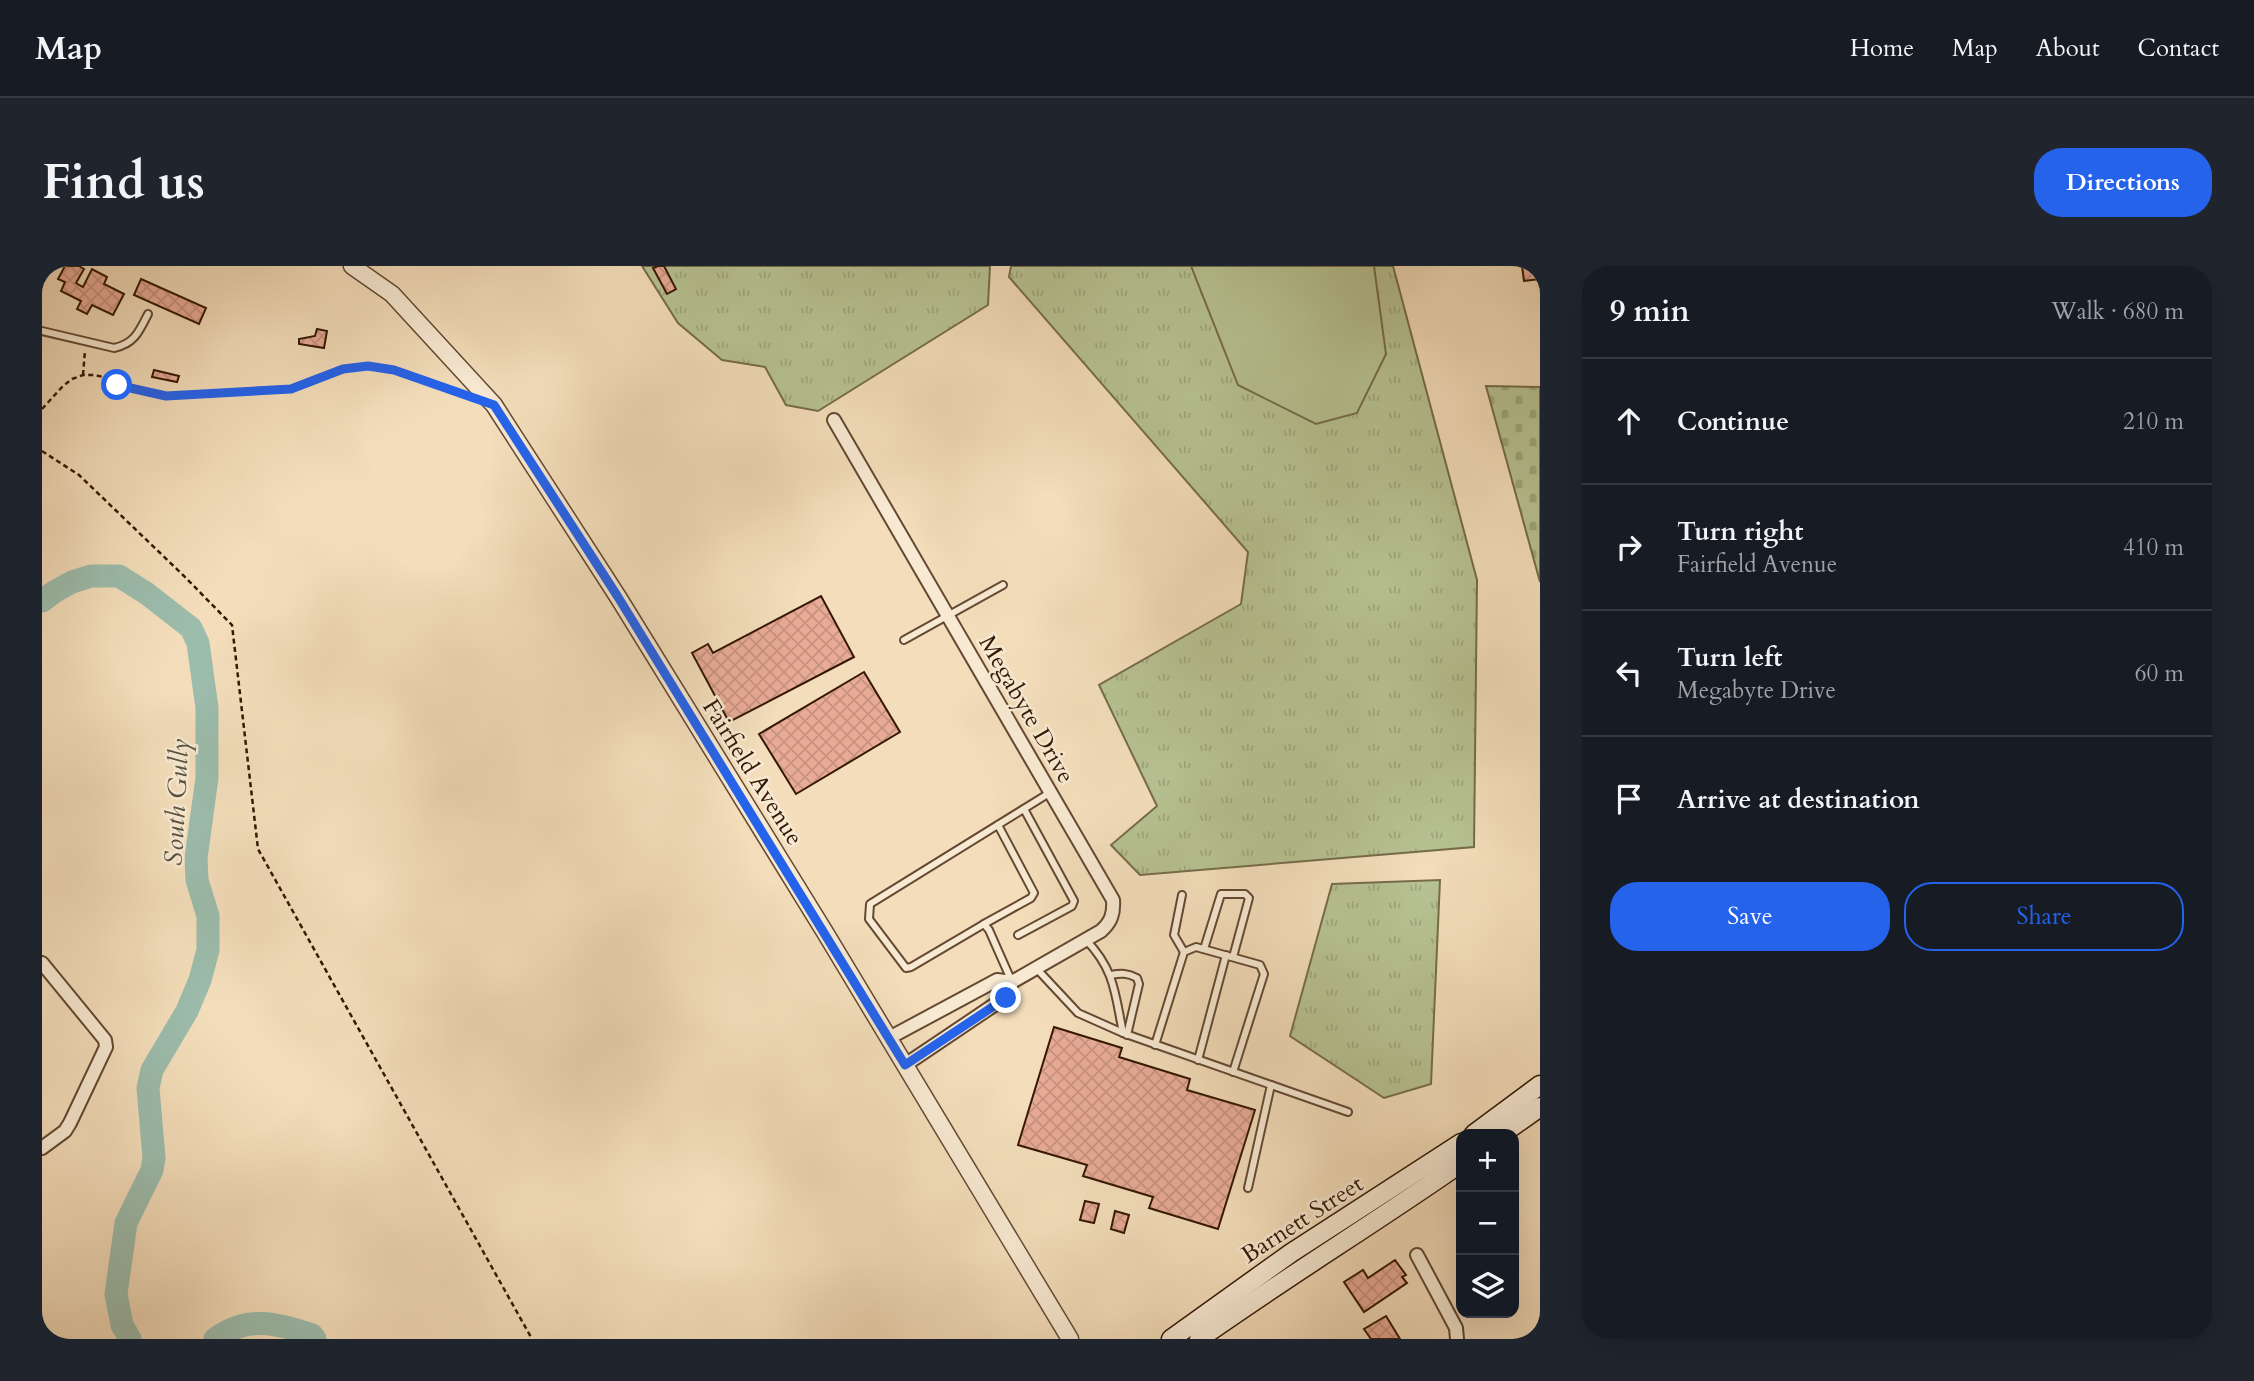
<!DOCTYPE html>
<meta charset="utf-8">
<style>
body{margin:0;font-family:Cardo,serif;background:#20242c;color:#f1f3f6}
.controls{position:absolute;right:21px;bottom:21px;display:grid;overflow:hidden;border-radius:14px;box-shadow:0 7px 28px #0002}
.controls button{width:63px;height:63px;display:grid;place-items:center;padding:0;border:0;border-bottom:2px solid #363941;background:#171b24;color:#f1f3f6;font:35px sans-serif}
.stop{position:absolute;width:21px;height:21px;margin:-16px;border:5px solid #2563eb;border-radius:50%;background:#fff}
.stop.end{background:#2563eb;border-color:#fff;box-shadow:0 2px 7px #0008}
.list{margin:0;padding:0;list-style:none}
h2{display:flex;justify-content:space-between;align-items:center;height:91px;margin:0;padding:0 28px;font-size:30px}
h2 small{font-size:23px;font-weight:400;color:#9ea1a6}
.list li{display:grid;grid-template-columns:46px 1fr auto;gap:21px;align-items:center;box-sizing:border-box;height:126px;padding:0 28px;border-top:2px solid #363941}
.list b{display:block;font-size:26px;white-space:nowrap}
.list p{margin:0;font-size:23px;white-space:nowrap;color:#9ea1a6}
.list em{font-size:23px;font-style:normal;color:#9ea1a6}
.actions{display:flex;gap:14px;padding:21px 28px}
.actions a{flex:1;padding:16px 0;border:2px solid #2563eb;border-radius:28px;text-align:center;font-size:24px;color:#2563eb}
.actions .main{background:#2563eb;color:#fff}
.icon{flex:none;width:38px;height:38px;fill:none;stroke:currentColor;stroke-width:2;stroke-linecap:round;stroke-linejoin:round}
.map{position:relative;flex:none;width:1498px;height:1073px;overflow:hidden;border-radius:28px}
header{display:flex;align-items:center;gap:42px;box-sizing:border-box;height:98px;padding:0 35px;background:#171b24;border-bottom:2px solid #363941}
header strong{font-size:33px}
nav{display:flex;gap:38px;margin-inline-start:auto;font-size:24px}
.intro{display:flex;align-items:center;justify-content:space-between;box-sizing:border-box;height:168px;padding:0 42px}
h1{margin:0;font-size:49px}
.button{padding:18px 32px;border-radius:28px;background:#2563eb;color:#fff;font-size:24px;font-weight:700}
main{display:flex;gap:42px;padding:0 42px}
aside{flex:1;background:#171b24;border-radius:28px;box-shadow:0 7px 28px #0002}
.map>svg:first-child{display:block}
.grass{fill:url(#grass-tufts);stroke:#766c4b;stroke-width:2}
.cemetery{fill:url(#cemetery-stones);stroke:#766c4b;stroke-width:2}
.garden{fill:#b7c292;stroke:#766c4b;stroke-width:2}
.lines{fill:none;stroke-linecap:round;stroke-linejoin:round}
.river{stroke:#9cbcac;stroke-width:23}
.building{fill:url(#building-cross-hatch);stroke:#341704;stroke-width:2}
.service-casing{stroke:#644832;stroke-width:10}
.minor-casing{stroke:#644832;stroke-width:16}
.tertiary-casing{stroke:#644832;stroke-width:19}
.secondary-casing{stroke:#341704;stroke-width:21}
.path{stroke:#341704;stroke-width:2.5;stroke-dasharray:5 3.5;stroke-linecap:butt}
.service{stroke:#f7e9d2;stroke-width:6}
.minor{stroke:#f7e9d2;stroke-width:12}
.tertiary{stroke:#f7e9d2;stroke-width:16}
.secondary{stroke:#f7e9d2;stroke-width:18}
.route{stroke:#2563eb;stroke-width:9}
.labels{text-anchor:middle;stroke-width:5;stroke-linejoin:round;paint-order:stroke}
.street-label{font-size:24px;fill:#341704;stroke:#f7e9d2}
.water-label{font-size:26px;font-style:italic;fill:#58513f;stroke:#f7e9d2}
</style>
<header>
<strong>Map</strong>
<nav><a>Home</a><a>Map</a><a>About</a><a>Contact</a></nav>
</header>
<div class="intro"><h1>Find us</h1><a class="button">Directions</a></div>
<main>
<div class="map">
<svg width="1498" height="1073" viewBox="0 0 1498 1073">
<defs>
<pattern id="grass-tufts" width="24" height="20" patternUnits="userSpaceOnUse" patternTransform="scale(1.75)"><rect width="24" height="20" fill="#b7c292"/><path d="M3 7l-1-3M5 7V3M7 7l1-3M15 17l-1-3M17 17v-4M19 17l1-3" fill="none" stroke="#9ea67c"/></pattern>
<pattern id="cemetery-stones" width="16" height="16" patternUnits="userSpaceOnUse" patternTransform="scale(1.75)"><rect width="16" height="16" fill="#b7c292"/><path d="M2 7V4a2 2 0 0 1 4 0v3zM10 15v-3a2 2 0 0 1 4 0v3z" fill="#9ea67c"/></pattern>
<pattern id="building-cross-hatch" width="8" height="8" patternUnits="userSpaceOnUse" patternTransform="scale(1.75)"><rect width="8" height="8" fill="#e8ab96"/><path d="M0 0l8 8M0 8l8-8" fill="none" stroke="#c89280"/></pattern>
</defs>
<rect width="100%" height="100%" fill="#f3ddba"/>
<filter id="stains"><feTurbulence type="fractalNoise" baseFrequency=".00286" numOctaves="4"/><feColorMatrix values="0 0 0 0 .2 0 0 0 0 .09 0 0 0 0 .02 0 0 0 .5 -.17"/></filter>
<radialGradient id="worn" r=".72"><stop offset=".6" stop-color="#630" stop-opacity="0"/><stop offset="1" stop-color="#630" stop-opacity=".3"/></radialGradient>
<g class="grass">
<polygon points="600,0 948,0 946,39 776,145 744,139 723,101 680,94 636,57"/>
<polygon points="969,0 1351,0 1435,314 1432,581 1098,609 1069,579 1115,540 1057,419 1199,338 1206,286 967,11"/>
<polygon points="1398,614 1389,818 1342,832 1248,770 1290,618"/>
</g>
<polygon class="cemetery" points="1444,120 1498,121 1498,316"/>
<polygon class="garden" points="1149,0 1332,0 1344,88 1315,147 1274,158 1196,119"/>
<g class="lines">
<g class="river">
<polyline points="0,335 12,326 30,316 49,310 77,310 104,327 149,362 156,377 165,442 165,512 154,592 155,614 166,650 166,684 158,714 145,745 110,804 106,822 112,892 110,904 84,957 74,1028 80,1059 88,1073"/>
<path d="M173 1073C206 1049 235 1057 270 1069L273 1073"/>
</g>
</g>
<g class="building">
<polygon points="23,0 37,0 42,3 34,17 41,21 50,3 65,11 62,18 82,28 71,49 50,39 45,48 35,43 39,35 19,25 23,16 16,13"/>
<polygon points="616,0 622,0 634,23 625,28 611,2"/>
<polygon points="1480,0 1498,0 1498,13 1482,15"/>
<polygon points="99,13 164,42 157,58 92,29"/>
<polygon points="275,63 285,65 282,82 257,78 257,73 273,70"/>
<polygon points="112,104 137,110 135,116 110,111"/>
<polygon points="779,330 812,391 687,456 650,387 666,378 671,387"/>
<polygon points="822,406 858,466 754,528 717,468"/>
<polygon points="1012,761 1080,782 1077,791 1148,813 1145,824 1213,844 1176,963 1107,942 1111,931 1041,910 1045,899 976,879"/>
<polygon points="1043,935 1057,938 1052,957 1038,954"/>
<polygon points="1073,945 1087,949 1082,967 1069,963"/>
<polygon points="1353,994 1364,1009 1360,1011 1365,1017 1322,1046 1302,1016 1321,1004 1326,1012"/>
<polygon points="1344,1050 1358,1073 1329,1073 1322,1063"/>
</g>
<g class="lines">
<defs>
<g id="service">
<path d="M0 65 72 82C92 78 97 66 106 48"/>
<polyline points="862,374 961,319"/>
<polyline points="1140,629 1132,669 1142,686"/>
<polyline points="942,658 989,632 992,627 956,559"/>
<polyline points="976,669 1030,640 1032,635 982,543"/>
<path d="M1044 674C1073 704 1073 728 1081 767"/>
<polyline points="1162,683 1179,628 1203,628 1207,632 1191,691"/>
<polyline points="994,702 1036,747 1081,767 1306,846"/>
<path d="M1069 709C1079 707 1086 707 1095 712L1097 718 1085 769"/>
<polyline points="970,716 947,664 942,658 869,701 864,702 827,653 828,638 1009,526"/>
<polyline points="1113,779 1142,686 1154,681 1218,699 1222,708 1191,806"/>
<polyline points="1156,794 1184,689"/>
<polyline points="1206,922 1229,819"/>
</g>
<g id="minor">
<path d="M792 154 1071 634C1072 648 1069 656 1059 665L970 716 955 714 847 772"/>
<polyline points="0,697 63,774 64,781 28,857 23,865 0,882"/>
<polyline points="863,799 964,731 970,716"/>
<polyline points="1375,989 1414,1062 1415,1073"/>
</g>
<polyline id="tertiary" points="310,0 350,28 452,139 576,331 784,668 1028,1073"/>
<g id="secondary">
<polyline points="1432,868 1498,819"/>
<polyline points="1460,868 1498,841"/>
<polyline points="1129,1073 1249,987 1419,877"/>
<path d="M1157 1073C1243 1012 1333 957 1419 897"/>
</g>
</defs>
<use href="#service" class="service-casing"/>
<use href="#minor" class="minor-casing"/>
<use href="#tertiary" class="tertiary-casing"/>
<use href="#secondary" class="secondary-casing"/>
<g class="path">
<polyline points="41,109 43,84"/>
<polyline points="0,143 21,120 30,113 41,109 53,109 65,112 75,119 124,130 249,123 301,103 326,100 352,104 422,129"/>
<polyline points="0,185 37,209 142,310 190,359 216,583 490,1073"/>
</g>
<use href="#service" class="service"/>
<use href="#minor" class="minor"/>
<use href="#tertiary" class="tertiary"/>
<use href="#secondary" class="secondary"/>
</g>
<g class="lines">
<polyline class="route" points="75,119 124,130 249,123 301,103 326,100 352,104 452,139 576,331 863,799 964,732"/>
</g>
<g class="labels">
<g class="street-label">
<text transform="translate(985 443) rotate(60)" y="8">Megabyte Drive</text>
<text transform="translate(711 506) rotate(58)" y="8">Fairfield Avenue</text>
<text transform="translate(1260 953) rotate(-33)" y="8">Barnett Street</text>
</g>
<g class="water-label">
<text transform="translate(134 536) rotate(-87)" y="9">South Gully</text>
</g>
</g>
<rect width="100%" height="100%" filter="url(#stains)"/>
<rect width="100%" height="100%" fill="url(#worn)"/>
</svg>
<div class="controls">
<button>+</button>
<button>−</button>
<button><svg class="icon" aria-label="layers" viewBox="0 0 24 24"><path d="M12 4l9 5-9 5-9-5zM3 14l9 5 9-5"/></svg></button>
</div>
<div class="stop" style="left:75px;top:119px"></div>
<div class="stop end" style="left:964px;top:732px"></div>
</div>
<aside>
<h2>9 min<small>Walk · 680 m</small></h2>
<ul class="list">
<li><svg class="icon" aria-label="ahead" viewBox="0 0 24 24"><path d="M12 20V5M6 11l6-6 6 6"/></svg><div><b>Continue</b></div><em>210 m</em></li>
<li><svg class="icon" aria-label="right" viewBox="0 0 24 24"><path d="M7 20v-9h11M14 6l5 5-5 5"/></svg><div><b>Turn right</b><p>Fairfield Avenue</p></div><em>410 m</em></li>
<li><svg class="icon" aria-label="left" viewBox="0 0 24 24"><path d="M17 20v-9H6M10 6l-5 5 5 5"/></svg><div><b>Turn left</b><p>Megabyte Drive</p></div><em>60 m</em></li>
<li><svg class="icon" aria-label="arrive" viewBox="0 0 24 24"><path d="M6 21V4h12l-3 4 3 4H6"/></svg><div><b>Arrive at destination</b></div></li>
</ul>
<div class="actions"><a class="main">Save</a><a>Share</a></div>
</aside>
</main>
